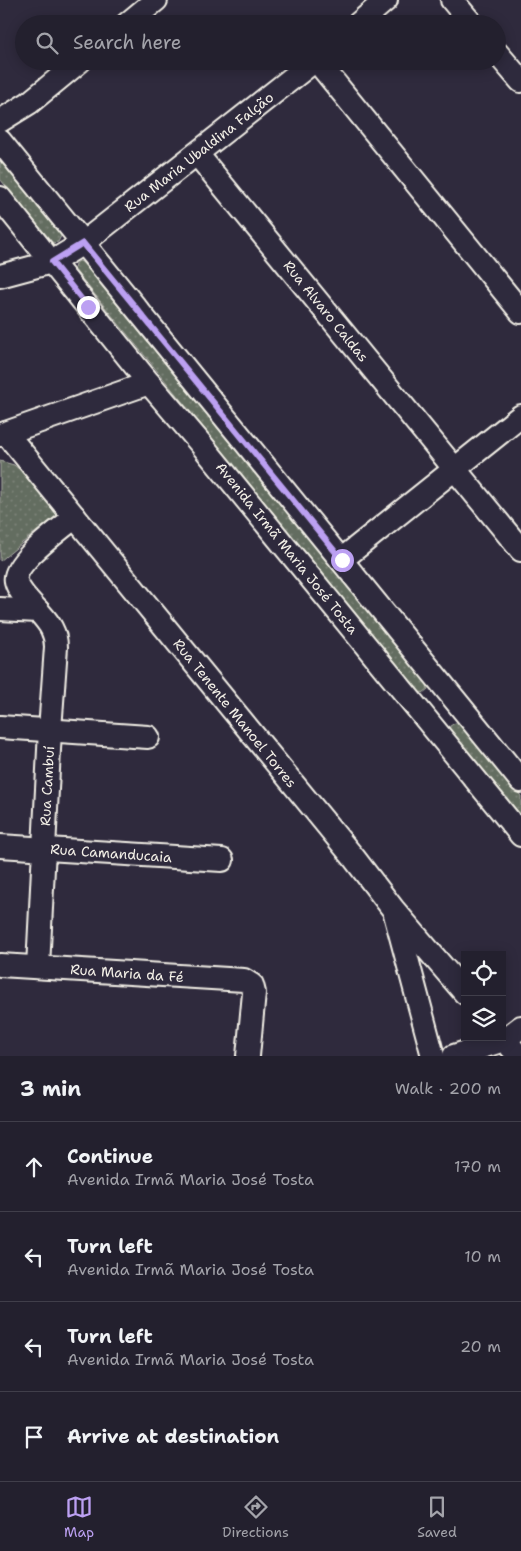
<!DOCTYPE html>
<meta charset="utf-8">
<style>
body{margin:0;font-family:"Shantell Sans",sans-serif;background:#2b2836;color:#f1f3f6}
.controls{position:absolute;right:15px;bottom:15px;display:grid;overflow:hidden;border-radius:0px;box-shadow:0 2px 12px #0003}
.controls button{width:45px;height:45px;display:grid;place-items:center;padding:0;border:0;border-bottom:1px solid #403e4a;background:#23202e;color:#f1f3f6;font:25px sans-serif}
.stop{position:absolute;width:15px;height:15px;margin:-11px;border:4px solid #bca0f2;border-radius:50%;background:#fff}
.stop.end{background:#bca0f2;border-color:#fff;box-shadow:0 1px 5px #0008}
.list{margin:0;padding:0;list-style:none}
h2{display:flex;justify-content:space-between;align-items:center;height:65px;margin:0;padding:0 20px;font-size:21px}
h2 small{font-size:16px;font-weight:400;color:#a3a3aa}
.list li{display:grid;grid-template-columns:32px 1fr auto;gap:15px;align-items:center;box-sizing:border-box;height:90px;padding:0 20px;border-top:1px solid #403e4a}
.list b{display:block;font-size:19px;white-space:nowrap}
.list p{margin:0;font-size:16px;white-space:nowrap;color:#a3a3aa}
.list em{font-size:16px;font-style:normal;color:#a3a3aa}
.icon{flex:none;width:28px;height:28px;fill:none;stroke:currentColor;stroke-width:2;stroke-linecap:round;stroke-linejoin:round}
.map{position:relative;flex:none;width:521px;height:1056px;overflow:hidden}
.search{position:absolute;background:#23202e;box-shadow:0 2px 12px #0003;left:15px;right:15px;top:15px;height:55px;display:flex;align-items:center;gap:12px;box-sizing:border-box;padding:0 18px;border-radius:28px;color:#a3a3aa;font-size:19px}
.sheet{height:425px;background:#23202e}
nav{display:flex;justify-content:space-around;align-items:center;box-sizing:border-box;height:70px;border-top:1px solid #403e4a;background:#23202e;font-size:14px;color:#a3a3aa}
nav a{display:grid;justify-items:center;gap:2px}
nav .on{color:#bca0f2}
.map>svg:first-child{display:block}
.park{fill:url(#park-dots);stroke:#acafa4}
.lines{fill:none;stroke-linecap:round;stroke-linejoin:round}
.minor-casing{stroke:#f4f1e8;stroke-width:26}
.minor{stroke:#2f2a3d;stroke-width:22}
.route{stroke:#bca0f2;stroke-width:6}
.labels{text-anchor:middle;stroke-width:4;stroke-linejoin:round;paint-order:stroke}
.street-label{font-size:14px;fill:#f4f1e8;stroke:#2f2a3d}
</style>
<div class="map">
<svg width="521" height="1056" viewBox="0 0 521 1056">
<defs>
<pattern id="park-dots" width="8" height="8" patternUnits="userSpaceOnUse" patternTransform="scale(1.25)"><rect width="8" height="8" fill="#646d61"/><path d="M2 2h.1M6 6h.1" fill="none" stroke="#7b8278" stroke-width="1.8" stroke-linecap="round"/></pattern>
</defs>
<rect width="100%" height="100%" fill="#2f2a3d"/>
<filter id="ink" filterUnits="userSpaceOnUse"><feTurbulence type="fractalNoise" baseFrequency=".02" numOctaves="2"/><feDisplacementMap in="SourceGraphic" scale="10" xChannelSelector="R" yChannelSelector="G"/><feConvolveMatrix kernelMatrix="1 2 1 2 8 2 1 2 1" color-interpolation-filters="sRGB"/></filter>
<g filter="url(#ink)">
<g class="park">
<polygon points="0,160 62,234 58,242 53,243 0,179"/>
<polygon points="79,261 82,262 428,685 428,689 423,693 419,692 74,269 75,264"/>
<polygon points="0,461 14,465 28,476 58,514 0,561"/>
<polygon points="455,723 460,723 521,796 521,819 449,731 450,726"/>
</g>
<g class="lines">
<defs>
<g id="minor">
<polyline points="452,0 472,24"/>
<polyline points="127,24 156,0"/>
<polyline points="358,24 386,0"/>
<polyline points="497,53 521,81"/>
<polyline points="317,61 521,312"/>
<polyline points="0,121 29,103 80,61"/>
<polyline points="0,141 521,781"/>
<polyline points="197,154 521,550"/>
<polyline points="0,198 149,383 201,444 521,835"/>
<polyline points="0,276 52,262 83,243 314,61"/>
<polyline points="6,433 354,858 393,909 465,993"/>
<polyline points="0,435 149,383"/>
<polyline points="341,560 521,416"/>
<polyline points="0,609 38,611"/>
<polyline points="0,727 148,737"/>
<polyline points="0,846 222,860"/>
<polyline points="395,914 433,1056"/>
<polyline points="0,965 244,980 252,985 254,993 248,1056"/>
<path d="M38 967 50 730 56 647C56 632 49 623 40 613 32 604 19 593 16 581 11 564 62 528 75 517"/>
<polyline points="502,1037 519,1056"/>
<polyline points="454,1056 504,1040 521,1027"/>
</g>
</defs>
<use href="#minor" class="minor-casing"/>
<use href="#minor" class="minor"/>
</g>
</g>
<g class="lines" filter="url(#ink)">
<polyline class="route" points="88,307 52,262 83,243 342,560"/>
</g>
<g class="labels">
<g class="street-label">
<text transform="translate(199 152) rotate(-38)" y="5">Rua Maria Ubaldina Falção</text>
<text transform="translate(326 311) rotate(51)" y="5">Rua Alvaro Caldas</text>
<text transform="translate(287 548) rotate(51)" y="5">Avenida Irmã Maria José Tosta</text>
<text transform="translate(235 713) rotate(51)" y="5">Rua Tenente Manoel Torres</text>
<text transform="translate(47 786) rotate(-87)" y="5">Rua Cambuí</text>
<text transform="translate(111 853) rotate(4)" y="5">Rua Camanducaia</text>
<text transform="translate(127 973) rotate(4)" y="5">Rua Maria da Fé</text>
</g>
</g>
</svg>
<div class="controls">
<button><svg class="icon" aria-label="locate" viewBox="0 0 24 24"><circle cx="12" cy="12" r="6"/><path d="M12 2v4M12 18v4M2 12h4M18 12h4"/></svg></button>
<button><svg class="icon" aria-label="layers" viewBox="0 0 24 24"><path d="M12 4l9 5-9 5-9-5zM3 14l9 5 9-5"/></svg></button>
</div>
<div class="stop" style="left:342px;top:560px"></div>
<div class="stop end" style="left:88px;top:307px"></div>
<div class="search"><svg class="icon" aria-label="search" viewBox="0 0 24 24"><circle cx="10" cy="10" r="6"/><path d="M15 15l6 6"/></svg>Search here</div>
</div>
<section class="sheet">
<h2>3 min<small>Walk · 200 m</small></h2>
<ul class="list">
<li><svg class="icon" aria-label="ahead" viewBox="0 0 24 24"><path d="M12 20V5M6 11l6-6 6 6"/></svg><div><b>Continue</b><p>Avenida Irmã Maria José Tosta</p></div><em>170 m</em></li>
<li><svg class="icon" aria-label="left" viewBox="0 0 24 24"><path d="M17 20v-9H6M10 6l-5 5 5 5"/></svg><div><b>Turn left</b><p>Avenida Irmã Maria José Tosta</p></div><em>10 m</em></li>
<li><svg class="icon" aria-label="left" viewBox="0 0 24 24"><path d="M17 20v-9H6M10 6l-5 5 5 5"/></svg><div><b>Turn left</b><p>Avenida Irmã Maria José Tosta</p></div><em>20 m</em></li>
<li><svg class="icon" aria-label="arrive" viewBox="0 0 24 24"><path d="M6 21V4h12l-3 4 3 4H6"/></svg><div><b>Arrive at destination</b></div></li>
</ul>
</section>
<nav>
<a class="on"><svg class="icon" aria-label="map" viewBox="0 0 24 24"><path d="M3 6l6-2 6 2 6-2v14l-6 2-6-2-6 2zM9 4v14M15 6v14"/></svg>Map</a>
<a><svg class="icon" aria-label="directions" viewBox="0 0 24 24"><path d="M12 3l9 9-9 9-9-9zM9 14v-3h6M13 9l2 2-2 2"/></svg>Directions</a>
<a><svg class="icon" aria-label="saved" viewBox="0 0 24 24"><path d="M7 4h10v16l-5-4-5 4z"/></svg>Saved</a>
</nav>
